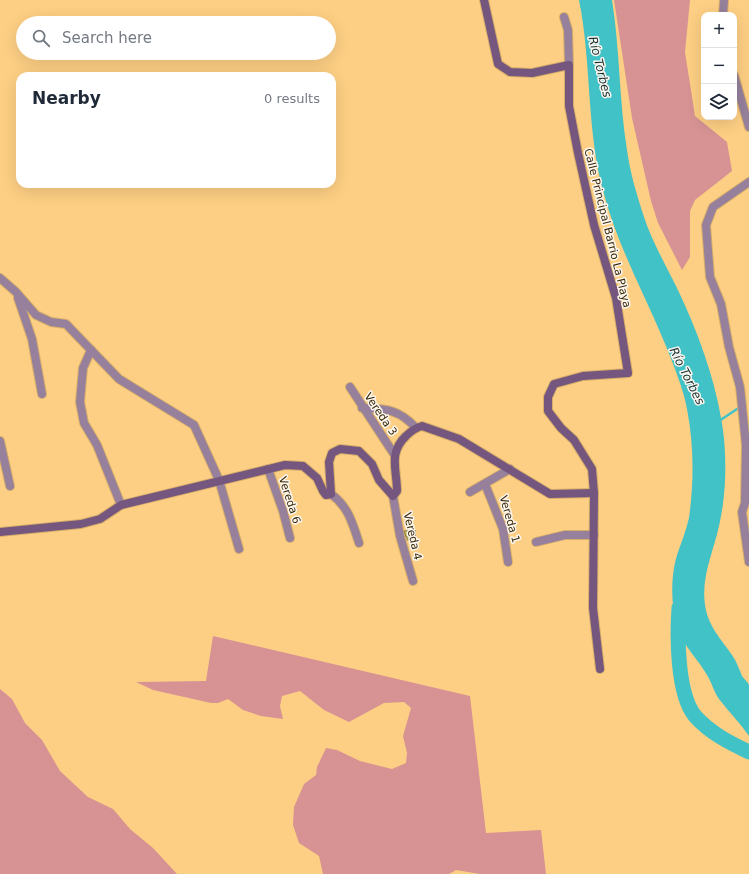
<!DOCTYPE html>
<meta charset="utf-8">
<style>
body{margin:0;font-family:"DejaVu Sans",sans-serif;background:#f6f6f7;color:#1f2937}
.controls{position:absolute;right:12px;top:12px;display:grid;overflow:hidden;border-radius:8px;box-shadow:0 4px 16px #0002}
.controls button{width:36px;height:36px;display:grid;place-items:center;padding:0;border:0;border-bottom:1px solid #e0e1e3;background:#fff;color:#1f2937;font:20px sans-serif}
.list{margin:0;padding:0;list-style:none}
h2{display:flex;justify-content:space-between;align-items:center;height:52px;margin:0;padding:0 16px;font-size:17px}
h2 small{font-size:13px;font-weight:400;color:#747a83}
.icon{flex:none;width:22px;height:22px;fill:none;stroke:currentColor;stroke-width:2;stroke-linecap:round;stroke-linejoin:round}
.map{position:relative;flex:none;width:749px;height:874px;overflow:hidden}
.search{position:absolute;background:#fff;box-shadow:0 4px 16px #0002;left:16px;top:16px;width:320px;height:44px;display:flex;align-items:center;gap:10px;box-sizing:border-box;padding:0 14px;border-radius:22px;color:#747a83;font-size:15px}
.panel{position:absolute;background:#fff;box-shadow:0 4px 16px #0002;left:16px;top:72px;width:320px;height:116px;border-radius:12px}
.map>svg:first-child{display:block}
.green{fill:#d79393}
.water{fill:#41c2c7}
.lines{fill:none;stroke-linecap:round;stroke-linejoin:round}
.stream{stroke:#41c2c7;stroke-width:2.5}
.river{stroke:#41c2c7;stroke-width:15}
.street-casing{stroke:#d6ae6b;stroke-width:10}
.secondary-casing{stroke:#d6ae6b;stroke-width:10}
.street{stroke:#96809c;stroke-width:8}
.secondary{stroke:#75567e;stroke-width:8}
.wall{fill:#a99c53}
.shaded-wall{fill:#8a7f44}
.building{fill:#c5b561;stroke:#8a7f44}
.labels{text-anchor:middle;stroke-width:3;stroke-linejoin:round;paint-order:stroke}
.street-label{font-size:11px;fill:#3b2908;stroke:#fcf7f0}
.water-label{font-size:12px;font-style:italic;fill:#153031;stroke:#fcf7f0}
</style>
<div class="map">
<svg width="749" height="874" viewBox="0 0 749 874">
<rect width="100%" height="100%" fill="#fdcf84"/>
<g class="green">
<polygon points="614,0 690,0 685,52 695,116 727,142 732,171 695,200 690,211 690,257 682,270 658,223 651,201 632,118"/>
<polygon points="213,636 470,696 486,833 541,830 546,874 480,874 456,870 449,874 323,874 319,856 299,843 293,825 294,807 304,784 316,775 317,767 326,748 337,750 360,761 392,769 406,763 407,753 403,736 411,708 404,702 384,703 349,722 324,710 300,691 282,696 280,706 283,719 261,716 243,710 228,699 218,703 211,703 153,690 136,682 206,681"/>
<polygon points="0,689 12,699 25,723 42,740 60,771 88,797 113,809 130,829 153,848 177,874 0,874"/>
</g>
<path class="water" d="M579 0H612C620 50 619 100 627 150 630 173 637 195 644 217 652 241 664 262 675 284 697 329 716 380 723 430 727 461 726 496 719 526 713 553 701 577 705 605 708 626 721 639 732 655 737 662 739 669 742 676 744 679 748 682 749 685 749 693 749 726 749 736 740 723 729 712 719 699 714 692 712 683 707 675 698 659 684 647 678 629 671 607 670 578 677 555 681 543 686 531 689 518 694 482 694 445 687 409 683 387 674 367 666 346 645 295 618 247 604 194 586 131 592 64 579 0Z"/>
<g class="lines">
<polyline class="stream" points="719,421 740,407"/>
<path class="river" d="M679 608C677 636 677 694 695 716 710 733 730 743 749 752"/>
<defs>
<g id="street">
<polyline points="723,15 724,0"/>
<polyline points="564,17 568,30 569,65"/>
<polyline points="734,75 749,127"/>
<polyline points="749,182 713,207 706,225 710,277 721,304 729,347 740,387 746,445 745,503 742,512 749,562"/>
<polyline points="0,278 16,292 36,315 51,322 66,324 119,379 194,425 219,480 239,549"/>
<polyline points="18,298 32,339 42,394"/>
<polyline points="91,350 83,368 80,402 84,423 97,445 121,505"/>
<polyline points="350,387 394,454"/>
<path d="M362 408C386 409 399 409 416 428"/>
<polyline points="0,441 10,486"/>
<polyline points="268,469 283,511 290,538"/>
<polyline points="485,484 503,529 508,562"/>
<polyline points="470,492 510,469"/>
<path d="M331 494C348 506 353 524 359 543"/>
<polyline points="393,496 400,536 413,581"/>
<polyline points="536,542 565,535 594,535"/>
</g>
<g id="secondary">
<polyline points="484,0 498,64 510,72 532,73 569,65 569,106 578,153 594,225 616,298 628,373 583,376 554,384 548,397 548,411 561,428 574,440 592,469 594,493 593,608 600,669"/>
<path d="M0 532 81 524 100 519 121 505 285 465 303 466 317 478 323 491 326 495 331 494 329 462 332 453 340 449 359 451 372 464 379 480 393 496 397 491C397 470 388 453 406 436 411 431 415 428 422 426L459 439 550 494 594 493"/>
</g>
</defs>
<use href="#street" class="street-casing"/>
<use href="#secondary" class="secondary-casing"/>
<use href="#street" class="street"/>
<use href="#secondary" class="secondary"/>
</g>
<polygon class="wall" points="415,530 416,534 416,539 407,541 404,531"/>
<polygon class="shaded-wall" points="415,530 416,534 416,539 415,536"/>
<polygon class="building" points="415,530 415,536 406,537 404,531"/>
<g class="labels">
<g class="street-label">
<text transform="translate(608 228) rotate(76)" y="4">Calle Principal Barrio La Playa</text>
<text transform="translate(381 414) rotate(56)" y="4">Vereda 3</text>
<text transform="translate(290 500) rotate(72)" y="4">Vereda 6</text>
<text transform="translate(510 519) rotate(74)" y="4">Vereda 1</text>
<text transform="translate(413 536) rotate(77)" y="4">Vereda 4</text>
</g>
<g class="water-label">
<text transform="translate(600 67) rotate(76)" y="4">Río Torbes</text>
<text transform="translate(687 376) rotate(63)" y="4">Río Torbes</text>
</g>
</g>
</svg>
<div class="controls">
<button>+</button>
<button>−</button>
<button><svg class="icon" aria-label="layers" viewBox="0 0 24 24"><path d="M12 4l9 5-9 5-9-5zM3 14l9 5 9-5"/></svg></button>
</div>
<div class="search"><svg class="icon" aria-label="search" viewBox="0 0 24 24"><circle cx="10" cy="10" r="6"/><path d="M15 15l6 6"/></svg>Search here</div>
<section class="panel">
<h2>Nearby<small>0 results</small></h2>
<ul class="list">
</ul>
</section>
</div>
